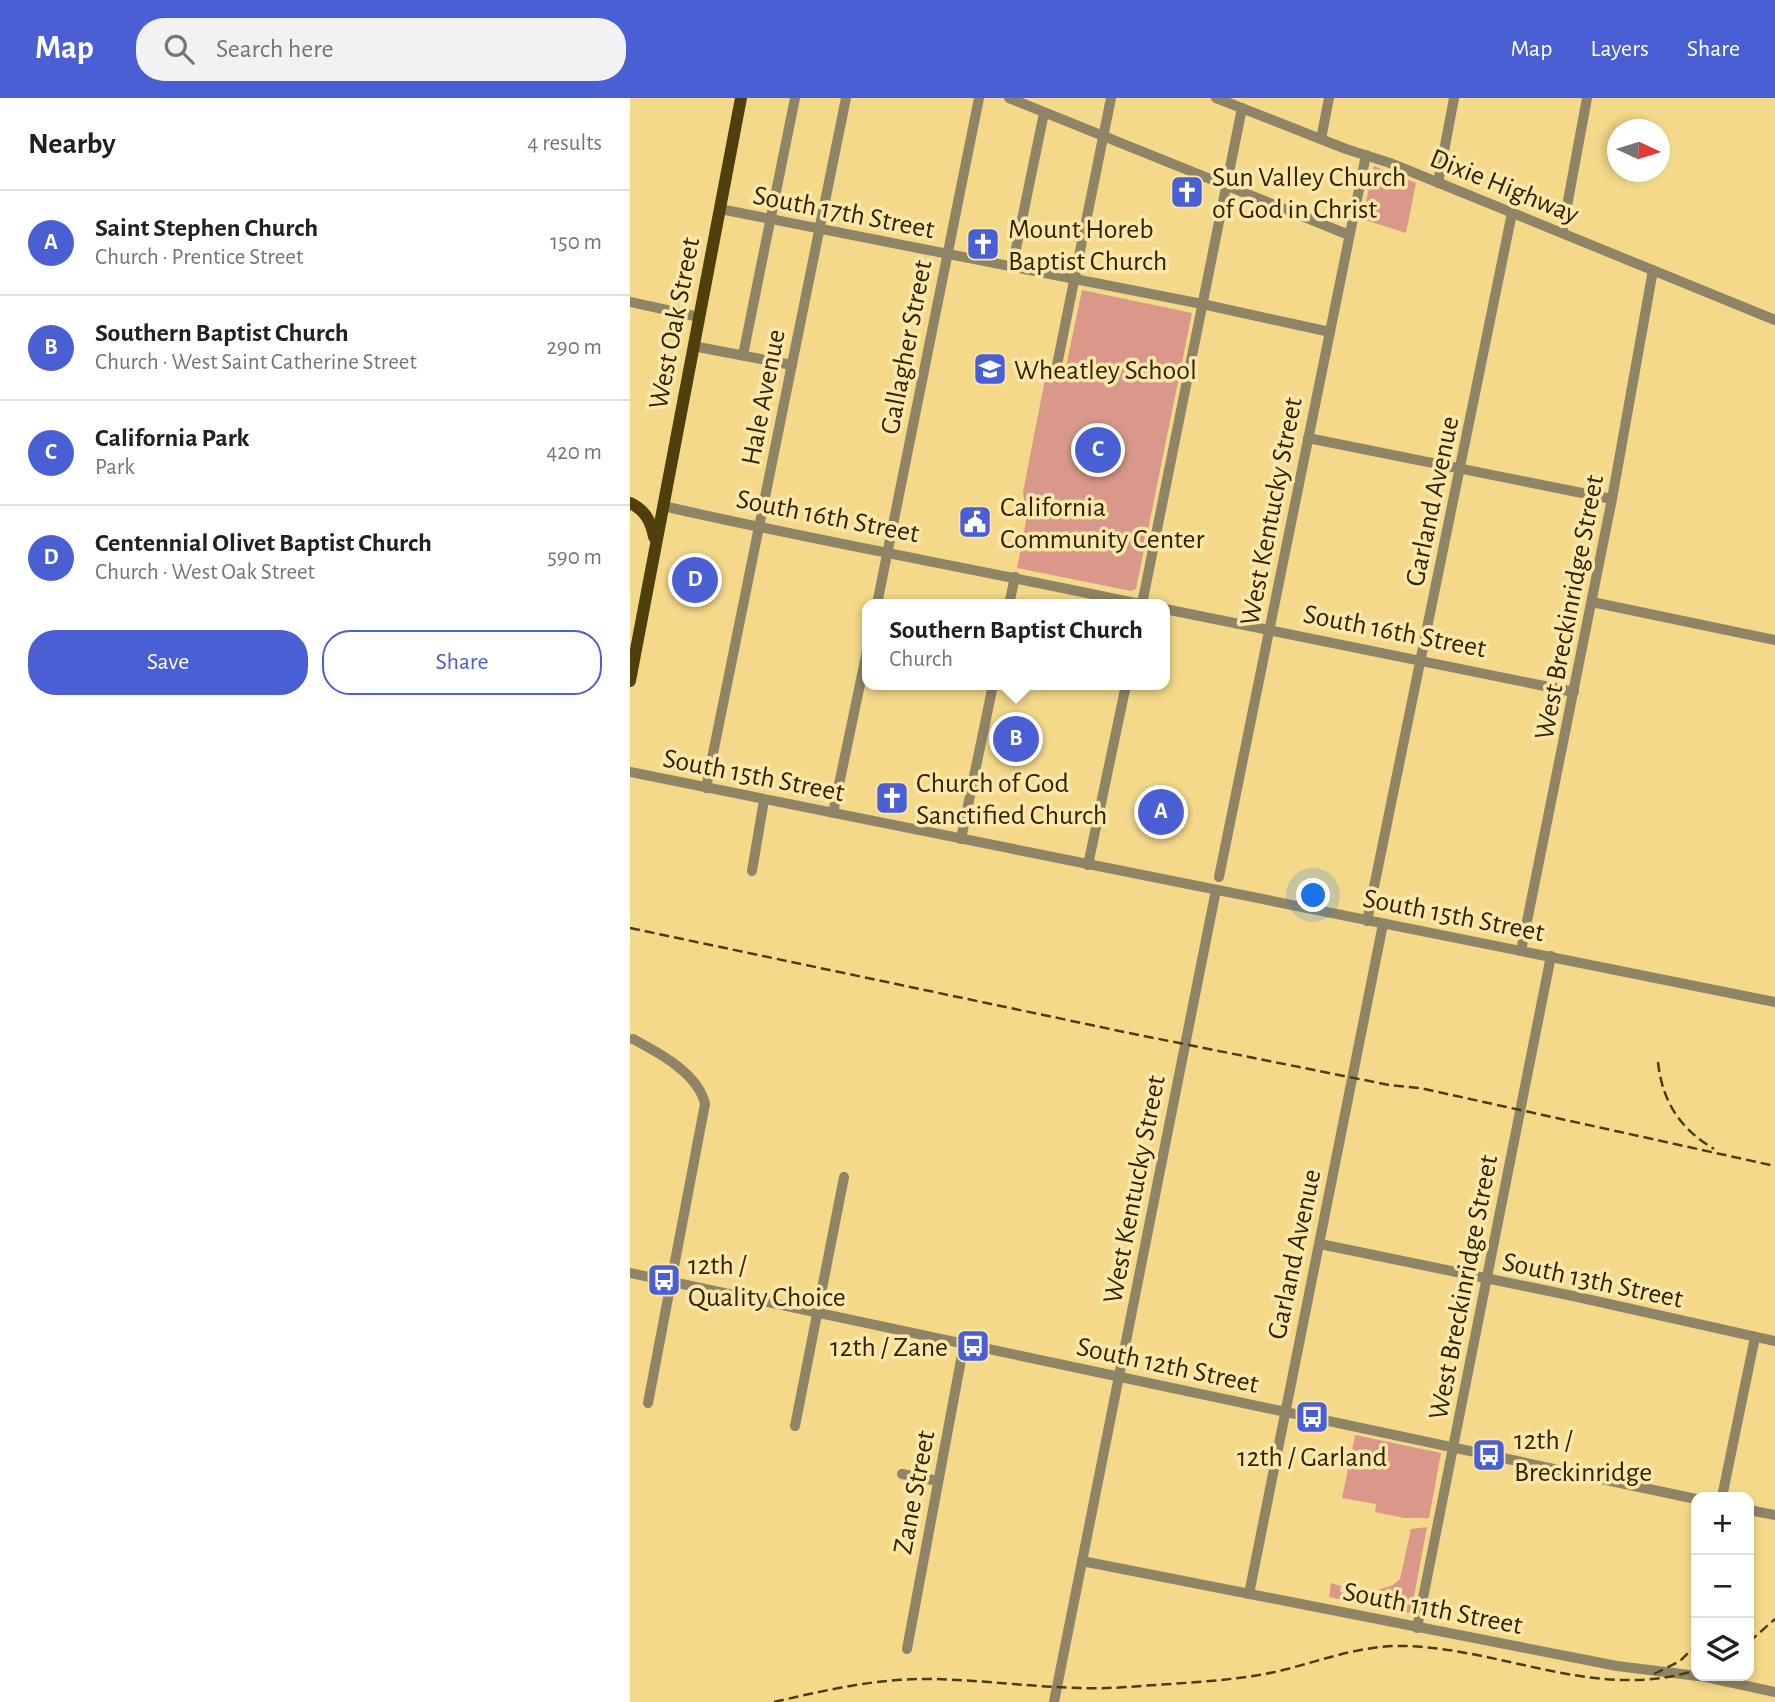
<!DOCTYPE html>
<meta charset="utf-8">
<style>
body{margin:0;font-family:"Alegreya Sans",sans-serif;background:#f2f2f2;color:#202124}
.controls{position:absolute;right:21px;bottom:21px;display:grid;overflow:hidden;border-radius:14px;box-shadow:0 4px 10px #0003}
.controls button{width:63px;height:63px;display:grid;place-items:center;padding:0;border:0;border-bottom:2px solid #e0e0e0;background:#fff;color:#202124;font:35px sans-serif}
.compass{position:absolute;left:977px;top:21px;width:63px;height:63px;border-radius:50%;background:#fff;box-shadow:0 4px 10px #0003;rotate:94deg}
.you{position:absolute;left:684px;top:798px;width:24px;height:24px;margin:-18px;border:5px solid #fff;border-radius:50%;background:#1a73e8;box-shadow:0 0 0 10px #1a73e833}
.badge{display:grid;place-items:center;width:46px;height:46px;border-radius:50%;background:#495fd3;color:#fff;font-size:23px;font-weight:700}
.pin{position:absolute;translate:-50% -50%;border:4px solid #fff;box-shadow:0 2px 7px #0006}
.popup{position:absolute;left:232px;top:501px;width:308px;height:91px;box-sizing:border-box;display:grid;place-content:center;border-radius:14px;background:#fff;filter:drop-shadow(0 2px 5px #0005);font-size:23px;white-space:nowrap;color:#757577}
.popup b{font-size:26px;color:#202124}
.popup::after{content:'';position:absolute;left:50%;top:100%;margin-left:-14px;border:14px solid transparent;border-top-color:#fff}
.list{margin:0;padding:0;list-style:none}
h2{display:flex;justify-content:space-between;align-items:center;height:91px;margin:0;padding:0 28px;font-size:30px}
h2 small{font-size:23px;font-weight:400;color:#757577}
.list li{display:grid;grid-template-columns:46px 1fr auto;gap:21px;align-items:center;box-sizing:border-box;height:105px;padding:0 28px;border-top:2px solid #e0e0e0}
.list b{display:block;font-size:26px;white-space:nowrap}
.list p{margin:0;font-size:23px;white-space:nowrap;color:#757577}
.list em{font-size:23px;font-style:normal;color:#757577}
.actions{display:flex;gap:14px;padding:21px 28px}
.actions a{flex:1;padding:16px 0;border:2px solid #495fd3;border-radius:28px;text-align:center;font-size:24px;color:#495fd3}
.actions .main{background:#495fd3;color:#fff}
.icon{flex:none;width:38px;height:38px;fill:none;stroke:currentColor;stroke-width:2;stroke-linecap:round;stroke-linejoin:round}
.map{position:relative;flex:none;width:1145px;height:1604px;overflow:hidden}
header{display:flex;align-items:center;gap:42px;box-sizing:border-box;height:98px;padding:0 35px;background:#495fd3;color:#fff}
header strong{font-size:33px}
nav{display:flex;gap:38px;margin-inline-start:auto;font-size:24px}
.search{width:490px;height:63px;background:#f2f2f2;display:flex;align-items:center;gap:18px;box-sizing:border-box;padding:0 24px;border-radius:28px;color:#757577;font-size:26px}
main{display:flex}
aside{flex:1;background:#fff}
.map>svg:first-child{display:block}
.green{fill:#da988b}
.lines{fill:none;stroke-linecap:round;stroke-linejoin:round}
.minor{stroke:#8f8566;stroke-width:10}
.major{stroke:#4f3f0c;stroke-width:12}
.rail{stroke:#4a3e16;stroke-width:2.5;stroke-dasharray:10 5;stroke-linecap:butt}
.labels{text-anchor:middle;stroke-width:7;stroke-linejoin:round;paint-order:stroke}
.poi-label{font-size:28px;fill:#302604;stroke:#fce7a9;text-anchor:start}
.street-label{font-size:28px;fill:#302604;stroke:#fce7a9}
</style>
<header>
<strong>Map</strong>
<div class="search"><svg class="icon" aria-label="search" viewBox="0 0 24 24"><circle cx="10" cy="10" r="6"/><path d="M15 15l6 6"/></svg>Search here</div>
<nav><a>Map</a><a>Layers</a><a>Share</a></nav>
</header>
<main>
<aside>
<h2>Nearby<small>4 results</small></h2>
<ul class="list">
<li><span class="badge">A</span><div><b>Saint Stephen Church</b><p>Church · Prentice Street</p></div><em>150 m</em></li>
<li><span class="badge">B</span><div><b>Southern Baptist Church</b><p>Church · West Saint Catherine Street</p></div><em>290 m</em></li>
<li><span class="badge">C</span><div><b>California Park</b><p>Park</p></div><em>420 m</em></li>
<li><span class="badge">D</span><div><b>Centennial Olivet Baptist Church</b><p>Church · West Oak Street</p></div><em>590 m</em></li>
</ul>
<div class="actions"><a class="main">Save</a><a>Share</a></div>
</aside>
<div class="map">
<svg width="1145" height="1604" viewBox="0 0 1145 1604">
<rect width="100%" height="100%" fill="#f4d98a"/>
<g class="green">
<polygon points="744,68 786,85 776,135 732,121"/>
<polygon points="452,192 562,215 506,491 501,493 387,470 397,418 393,394 415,281 433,283"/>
<polygon points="725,1337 811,1355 799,1420 774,1420 745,1414 746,1406 712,1400"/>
<polygon points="797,1429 781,1515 699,1499 701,1485 711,1488 710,1494 747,1502 750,1491 763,1487 770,1481 781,1431"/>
</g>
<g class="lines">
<g class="minor">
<polyline points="379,0 719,137"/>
<polyline points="586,0 716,51 760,65 1145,222"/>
<polyline points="691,41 699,0"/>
<polyline points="808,85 824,0"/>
<polyline points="90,111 572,206 700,234"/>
<polyline points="932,135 957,0"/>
<polyline points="382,170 414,15"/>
<polyline points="0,204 69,219"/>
<polyline points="63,248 162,267"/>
<polyline points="113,257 165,0"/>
<polyline points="426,272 481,0"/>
<polyline points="678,340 982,401"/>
<path d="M33 408C191 444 351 472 510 506"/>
<polyline points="962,504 1145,542"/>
<polyline points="247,506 349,0"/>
<polyline points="379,506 385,479"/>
<polyline points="512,506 612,10"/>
<polyline points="535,511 944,594"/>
<polyline points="0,674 1145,904"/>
<polyline points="76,690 216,0"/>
<polyline points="203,715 237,553"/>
<polyline points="331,741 363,587"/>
<polyline points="458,767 496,587"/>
<polyline points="122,773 134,702"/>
<polyline points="589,779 736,57"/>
<polyline points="737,823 882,115"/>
<polyline points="891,853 982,401 1023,172"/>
<path d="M3 941C29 955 68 975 75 1006L18 1305"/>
<polyline points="690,1146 943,1198 1145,1243"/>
<polyline points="0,1175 1066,1401"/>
<polyline points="165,1328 214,1079"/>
<polyline points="272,1376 308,1383"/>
<polyline points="1092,1399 1125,1239"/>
<polyline points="1119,1412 1145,1417"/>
<polyline points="452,1463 987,1568 1076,1579 1145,1594"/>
<polyline points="619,1496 753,826"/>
<polyline points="787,1530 921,858"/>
<polyline points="277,1551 334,1246"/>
<polyline points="424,1604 586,792"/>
</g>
<g class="major">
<path d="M0 405C15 412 21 423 24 439"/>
<polyline points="0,583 111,0"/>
</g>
<g class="rail">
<polyline points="0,830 499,935 759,987 790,990 1145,1068"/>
<path d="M1028 964C1032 1003 1050 1031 1084 1051"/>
<polyline points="1119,1544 1145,1521"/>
<polyline points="1024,1576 1050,1563 1066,1547"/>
<path d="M144 1604C196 1592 248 1580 301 1581 367 1582 431 1594 497 1589 546 1585 597 1584 645 1574 688 1564 729 1547 774 1548 872 1550 969 1604 1066 1572"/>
</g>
</g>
<defs>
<symbol id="church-square" viewBox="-11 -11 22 22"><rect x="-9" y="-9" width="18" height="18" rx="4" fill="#495fd3" stroke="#fce7a9"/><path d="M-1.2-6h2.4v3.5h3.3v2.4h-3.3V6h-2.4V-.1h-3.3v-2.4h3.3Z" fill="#fff"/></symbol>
<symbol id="school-square" viewBox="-11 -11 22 22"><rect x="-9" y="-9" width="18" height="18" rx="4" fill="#495fd3" stroke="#fce7a9"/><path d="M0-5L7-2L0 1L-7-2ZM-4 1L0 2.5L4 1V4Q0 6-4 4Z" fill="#fff"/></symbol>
<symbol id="civic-square" viewBox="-11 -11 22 22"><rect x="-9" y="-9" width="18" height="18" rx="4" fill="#495fd3" stroke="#fce7a9"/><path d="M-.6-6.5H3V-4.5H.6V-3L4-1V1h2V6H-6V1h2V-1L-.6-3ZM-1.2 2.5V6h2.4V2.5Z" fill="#fff"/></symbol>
<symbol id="bus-square" viewBox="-11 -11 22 22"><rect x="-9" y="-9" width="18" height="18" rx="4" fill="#495fd3" stroke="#fce7a9"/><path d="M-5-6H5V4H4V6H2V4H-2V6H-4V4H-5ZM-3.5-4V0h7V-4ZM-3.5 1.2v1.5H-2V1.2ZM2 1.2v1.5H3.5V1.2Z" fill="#fff"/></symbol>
</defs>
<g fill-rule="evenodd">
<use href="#church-square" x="538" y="75" width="38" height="38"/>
<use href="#church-square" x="334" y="127" width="38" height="38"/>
<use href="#school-square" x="341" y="252" width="38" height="38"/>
<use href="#civic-square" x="326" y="405" width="38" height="38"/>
<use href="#church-square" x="243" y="681" width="38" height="38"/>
<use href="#bus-square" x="15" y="1163" width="38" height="38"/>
<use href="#bus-square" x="324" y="1229" width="38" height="38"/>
<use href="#bus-square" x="663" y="1300" width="38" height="38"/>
<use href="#bus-square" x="840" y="1338" width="38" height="38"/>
</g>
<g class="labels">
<g class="poi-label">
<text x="582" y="88">Sun Valley Church<tspan x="582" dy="32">of God in Christ</tspan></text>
<text x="378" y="140">Mount Horeb<tspan x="378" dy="32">Baptist Church</tspan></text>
<text x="384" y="281">Wheatley School</text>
<text x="370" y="418">California<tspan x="370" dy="32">Community Center</tspan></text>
<text x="286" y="694">Church of God<tspan x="286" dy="32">Sanctified Church</tspan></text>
<text x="58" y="1176">12th /<tspan x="58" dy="32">Quality Choice</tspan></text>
<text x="318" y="1258" text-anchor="end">12th / Zane</text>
<text x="884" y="1351">12th /<tspan x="884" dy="32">Breckinridge</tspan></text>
<text x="682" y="1368" text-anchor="middle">12th / Garland</text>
</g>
<g class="street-label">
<text transform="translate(875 87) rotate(22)" y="10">Dixie Highway</text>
<text transform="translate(214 113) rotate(11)" y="10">South 17th Street</text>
<text transform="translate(43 225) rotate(-79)" y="10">West Oak Street</text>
<text transform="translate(275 249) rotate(-79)" y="10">Gallagher Street</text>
<text transform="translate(132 299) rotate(-79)" y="10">Hale Avenue</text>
<text transform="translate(801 403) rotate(-78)" y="10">Garland Avenue</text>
<text transform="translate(640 413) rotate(-79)" y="10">West Kentucky Street</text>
<text transform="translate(198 417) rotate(11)" y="10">South 16th Street</text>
<text transform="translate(938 509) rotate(-79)" y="10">West Breckinridge Street</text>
<text transform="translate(765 532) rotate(11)" y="10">South 16th Street</text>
<text transform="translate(124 676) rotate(11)" y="10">South 15th Street</text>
<text transform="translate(824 816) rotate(11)" y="10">South 15th Street</text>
<text transform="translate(503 1091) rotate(-79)" y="10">West Kentucky Street</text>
<text transform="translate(663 1156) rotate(-78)" y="10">Garland Avenue</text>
<text transform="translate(963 1181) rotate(12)" y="10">South 13th Street</text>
<text transform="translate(832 1189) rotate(-79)" y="10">West Breckinridge Street</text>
<text transform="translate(538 1266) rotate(12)" y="10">South 12th Street</text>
<text transform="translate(283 1394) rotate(-79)" y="10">Zane Street</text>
<text transform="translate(803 1509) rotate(11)" y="10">South 11th Street</text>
</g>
</g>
</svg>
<div class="controls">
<button>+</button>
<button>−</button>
<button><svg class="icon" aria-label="layers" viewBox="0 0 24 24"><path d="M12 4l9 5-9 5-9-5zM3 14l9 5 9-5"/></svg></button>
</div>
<svg class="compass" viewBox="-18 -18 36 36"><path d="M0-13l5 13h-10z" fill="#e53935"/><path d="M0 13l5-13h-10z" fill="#757577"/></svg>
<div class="you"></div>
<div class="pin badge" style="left:531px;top:714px">A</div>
<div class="pin badge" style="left:386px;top:641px">B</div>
<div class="popup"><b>Southern Baptist Church</b>Church</div>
<div class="pin badge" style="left:468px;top:352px">C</div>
<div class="pin badge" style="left:65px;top:482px">D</div>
</div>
</main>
